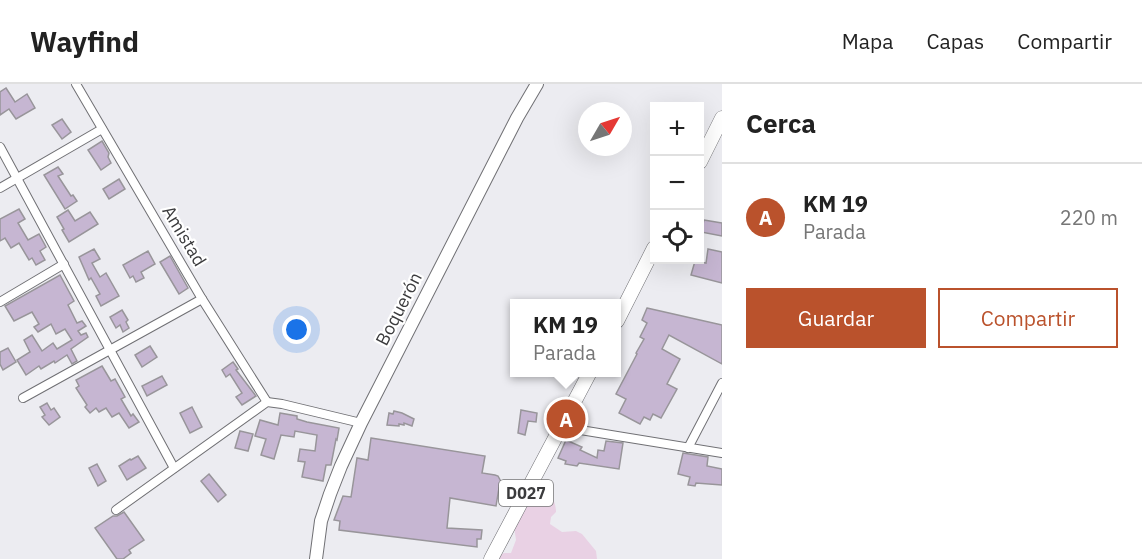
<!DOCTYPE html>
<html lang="es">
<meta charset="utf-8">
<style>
body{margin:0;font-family:"IBM Plex Sans",sans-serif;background:#f2f2f2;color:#222}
.controls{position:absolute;right:18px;top:18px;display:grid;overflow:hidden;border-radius:0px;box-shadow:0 6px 24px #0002}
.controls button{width:54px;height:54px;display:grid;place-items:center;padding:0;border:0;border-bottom:2px solid #e0e0e0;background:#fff;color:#222;font:30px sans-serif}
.compass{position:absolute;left:578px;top:18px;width:54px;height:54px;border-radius:50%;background:#fff;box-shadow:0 6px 24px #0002;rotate:51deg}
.you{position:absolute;left:297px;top:246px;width:21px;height:21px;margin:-15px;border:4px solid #fff;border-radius:50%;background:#1a73e8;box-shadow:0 0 0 9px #1a73e833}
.badge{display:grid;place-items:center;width:39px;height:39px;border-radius:50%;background:#ba522c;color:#fff;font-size:20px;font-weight:700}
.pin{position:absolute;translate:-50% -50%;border:3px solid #fff;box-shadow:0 2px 6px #0006}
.popup{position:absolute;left:510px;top:215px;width:111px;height:78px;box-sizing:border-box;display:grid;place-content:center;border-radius:0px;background:#fff;filter:drop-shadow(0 2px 4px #0005);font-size:20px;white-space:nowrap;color:#767676}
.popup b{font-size:22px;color:#222}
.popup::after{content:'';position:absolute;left:50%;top:100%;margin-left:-12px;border:12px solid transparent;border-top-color:#fff}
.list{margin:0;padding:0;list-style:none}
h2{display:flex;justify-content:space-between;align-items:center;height:78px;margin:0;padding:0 24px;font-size:26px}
h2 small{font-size:20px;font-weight:400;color:#767676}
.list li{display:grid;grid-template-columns:39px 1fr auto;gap:18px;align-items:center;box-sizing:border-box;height:108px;padding:0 24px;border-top:2px solid #e0e0e0}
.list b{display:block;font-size:22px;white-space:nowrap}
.list p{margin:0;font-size:20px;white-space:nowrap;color:#767676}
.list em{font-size:20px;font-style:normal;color:#767676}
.actions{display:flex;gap:12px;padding:18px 24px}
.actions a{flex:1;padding:14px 0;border:2px solid #ba522c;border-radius:0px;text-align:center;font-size:21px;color:#ba522c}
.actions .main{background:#ba522c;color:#fff}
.icon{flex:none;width:33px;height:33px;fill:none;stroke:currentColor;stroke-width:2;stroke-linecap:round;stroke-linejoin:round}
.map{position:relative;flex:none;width:722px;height:475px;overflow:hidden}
header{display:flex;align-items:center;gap:36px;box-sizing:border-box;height:84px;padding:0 30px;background:#fff;border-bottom:2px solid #e0e0e0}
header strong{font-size:28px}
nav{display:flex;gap:33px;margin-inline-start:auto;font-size:21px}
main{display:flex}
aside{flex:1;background:#fff}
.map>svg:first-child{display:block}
.green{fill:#e9d1e4}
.building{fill:#c6b6d2;stroke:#98959a;stroke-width:1.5}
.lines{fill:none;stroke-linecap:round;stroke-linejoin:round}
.street-casing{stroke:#707074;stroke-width:10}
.secondary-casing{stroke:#707074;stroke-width:14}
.primary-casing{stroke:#707074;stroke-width:15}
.street{stroke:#fff;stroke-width:8}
.secondary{stroke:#fff;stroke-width:12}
.primary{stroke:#fff;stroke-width:14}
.labels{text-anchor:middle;stroke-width:4.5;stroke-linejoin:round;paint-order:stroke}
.shield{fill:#fff;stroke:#767677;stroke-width:1.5}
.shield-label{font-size:16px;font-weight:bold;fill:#3b3b3d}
.street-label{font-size:18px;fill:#3b3b3d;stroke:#fff}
</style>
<header>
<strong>Wayfind</strong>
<nav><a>Mapa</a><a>Capas</a><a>Compartir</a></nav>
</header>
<main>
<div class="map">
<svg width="722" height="475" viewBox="0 0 722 475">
<rect width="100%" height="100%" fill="#ececf1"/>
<path class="green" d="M542 405C551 409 556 418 556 428L551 433 550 440 562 448 576 447 582 450 596 467 597 475H495L504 469H511L516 456 514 442 529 411 535 407Z"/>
<g class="building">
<polygon points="6,4 15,18 27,10 35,24 16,35 9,25 0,31 0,8"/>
<polygon points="62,35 71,48 62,55 52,41"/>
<polygon points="102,57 109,69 108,73 111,79 101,86 88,66"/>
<polygon points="58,83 63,90 58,92 71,112 73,111 77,117 65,125 44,91"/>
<polygon points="119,95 125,105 109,115 103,105"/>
<polygon points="19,125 25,135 18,139 28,156 39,150 46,163 40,167 45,176 36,181 32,174 29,176 19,159 11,164 5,154 0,157 0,135"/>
<polygon points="68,126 75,137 90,128 98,140 69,158 62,146 64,145 57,133"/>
<polygon points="704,136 722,139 722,152 701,148"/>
<polygon points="94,165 100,175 92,179 100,193 106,189 119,212 101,222 96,212 100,210 91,194 89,196 79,173"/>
<polygon points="708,165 722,168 722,199 691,191 695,177 706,179"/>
<polygon points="148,167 155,180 141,188 144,194 136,198 133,192 130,194 123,181"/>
<polygon points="170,172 188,204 179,210 160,178"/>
<polygon points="60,191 74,217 68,221 77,239 82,237 86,242 78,247 81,251 86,249 88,253 71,265 77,277 72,280 67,271 55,279 54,277 41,285 39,282 26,291 17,276 30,268 24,256 32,251 42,267 53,259 57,265 72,256 65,245 56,250 51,240 38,248 34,243 39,240 32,228 14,237 5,222"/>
<polygon points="647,224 722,241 722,280 669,251 662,265 680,275 667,300 677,305 661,334 653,330 650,336 644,333 640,340 619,329 626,315 616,310 637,270 636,269 644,255 640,253 647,239 642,236"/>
<polygon points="122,226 128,236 126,238 129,244 123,248 120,241 116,244 110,233"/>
<polygon points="150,262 157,273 142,283 135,271"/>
<polygon points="8,264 16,278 3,286 0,280 0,268"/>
<polygon points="233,278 238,285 236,286 256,312 242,321 236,313 242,309 230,290 226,293 222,286"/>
<polygon points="102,282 111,297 115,295 125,313 121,315 131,332 133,330 139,338 129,344 119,329 112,333 106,324 99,328 96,324 90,329 85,323 87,321 76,304 79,302 76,296"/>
<polygon points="162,292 167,301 147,312 142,302"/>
<polygon points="47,319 51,326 54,324 60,333 49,341 42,333 45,331 40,323"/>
<polygon points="192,323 202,343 190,349 180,329"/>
<polygon points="521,326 537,329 536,338 528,337 525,351 518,349"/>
<polygon points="394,327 402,329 414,335 412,342 404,339 404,341 399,340 399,342 387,341 389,329 393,330"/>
<polygon points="280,329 297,332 297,335 307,338 339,344 337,356 336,355 331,381 326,381 323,397 302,393 305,378 298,377 300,365 315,367 317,351 295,347 294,353 281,351 274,375 261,371 266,355 255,352 260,336 278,341"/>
<polygon points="240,347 253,350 248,367 235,364"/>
<polygon points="371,354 485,372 482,389 495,391 498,392 505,405 499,404 496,422 450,414 447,444 482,446 481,455 477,455 477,463 339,446 340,437 334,436 343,412 351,413 357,374 368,376"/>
<polygon points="566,356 582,363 580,366 597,374 598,366 604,367 606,357 623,359 619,385 579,379 577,382 565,380 566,377 558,374"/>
<polygon points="683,369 708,373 707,382 722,385 722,401 696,399 695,402 688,401 690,393 678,390"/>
<polygon points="138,372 146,384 127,396 119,382 130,375 131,376"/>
<polygon points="97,380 106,397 98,402 89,384"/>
<polygon points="209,390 226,411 218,418 201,397"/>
<polygon points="124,428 144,456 129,466 131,469 123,475 117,475 95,444 113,432 117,432"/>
</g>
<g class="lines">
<defs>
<g id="street">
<polyline points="76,0 202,215 267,318"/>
<polyline points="0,63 174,384"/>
<polyline points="0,104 102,45"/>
<polyline points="0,218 64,180"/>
<polyline points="23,314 202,215"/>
<polyline points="562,343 722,369"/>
<polyline points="688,364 722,299"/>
<polyline points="116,426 267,318 282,320 361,339"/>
</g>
<polyline id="secondary" points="316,475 321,437 330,410 341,382 361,339 517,34 537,0"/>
<g id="primary">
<polyline points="700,78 722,34"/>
<polyline points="617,237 654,164"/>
<polyline points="491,475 590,288"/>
</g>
</defs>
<use href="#street" class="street-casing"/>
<use href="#secondary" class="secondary-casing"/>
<use href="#primary" class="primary-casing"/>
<use href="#street" class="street"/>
<use href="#secondary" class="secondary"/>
<use href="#primary" class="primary"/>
</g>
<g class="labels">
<rect class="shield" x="499" y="396" width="54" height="26" rx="4.5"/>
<g class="shield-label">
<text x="526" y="415">D027</text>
</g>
<g class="street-label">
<text transform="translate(184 152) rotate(59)" y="6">Amistad</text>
<text transform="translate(399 225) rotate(-63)" y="6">Boquerón</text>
</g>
</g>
</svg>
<div class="controls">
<button>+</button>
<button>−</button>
<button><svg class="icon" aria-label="locate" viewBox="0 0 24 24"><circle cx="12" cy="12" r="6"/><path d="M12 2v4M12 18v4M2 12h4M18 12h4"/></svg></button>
</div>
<svg class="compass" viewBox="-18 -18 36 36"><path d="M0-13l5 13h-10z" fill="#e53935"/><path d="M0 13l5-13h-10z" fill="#767676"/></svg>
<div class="you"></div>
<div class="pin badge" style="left:566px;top:335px">A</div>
<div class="popup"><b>KM 19</b>Parada</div>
</div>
<aside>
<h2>Cerca<small></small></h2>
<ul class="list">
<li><span class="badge">A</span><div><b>KM 19</b><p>Parada</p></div><em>220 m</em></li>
</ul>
<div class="actions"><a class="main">Guardar</a><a>Compartir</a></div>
</aside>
</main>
